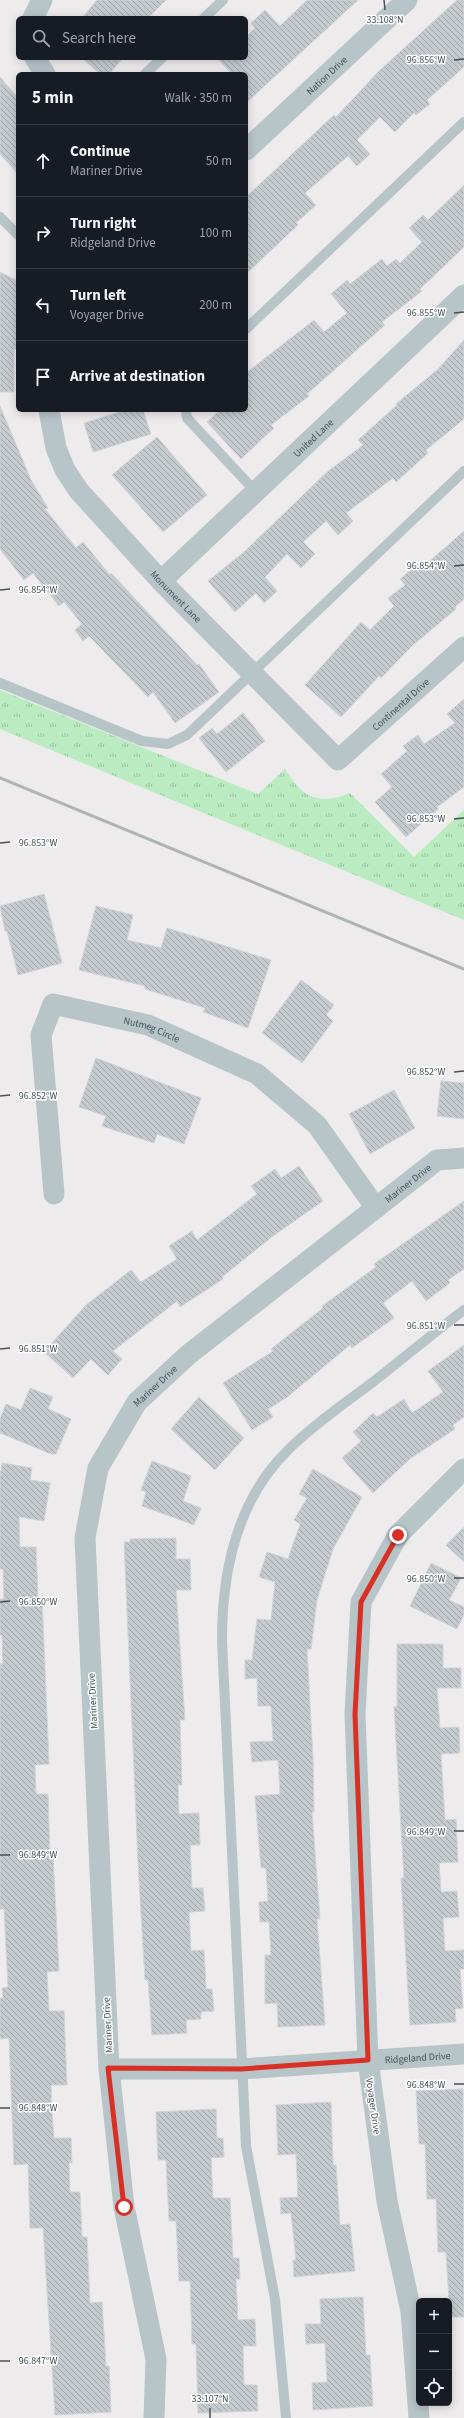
<!DOCTYPE html>
<meta charset="utf-8">
<style>
body{margin:0;font-family:"Source Sans 3",sans-serif;background:#242831;color:#f1f3f6}
.controls{position:absolute;right:12px;bottom:12px;display:grid;overflow:hidden;border-radius:6px;box-shadow:0 2px 10px #0003}
.controls button{width:36px;height:36px;display:grid;place-items:center;padding:0;border:0;border-bottom:1px solid #363941;background:#171b24;color:#f1f3f6;font:20px sans-serif}
.stop{position:absolute;width:12px;height:12px;margin:-9px;border:3px solid #d93025;border-radius:50%;background:#fff}
.stop.end{background:#d93025;border-color:#fff;box-shadow:0 1px 4px #0008}
.list{margin:0;padding:0;list-style:none}
h2{display:flex;justify-content:space-between;align-items:center;height:52px;margin:0;padding:0 16px;font-size:17px}
h2 small{font-size:13px;font-weight:400;color:#9ea1a6}
.list li{display:grid;grid-template-columns:26px 1fr auto;gap:12px;align-items:center;box-sizing:border-box;height:72px;padding:0 16px;border-top:1px solid #363941}
.list b{display:block;font-size:15px;white-space:nowrap}
.list p{margin:0;font-size:13px;white-space:nowrap;color:#9ea1a6}
.list em{font-size:13px;font-style:normal;color:#9ea1a6}
.icon{flex:none;width:22px;height:22px;fill:none;stroke:currentColor;stroke-width:2;stroke-linecap:round;stroke-linejoin:round}
.map{position:relative;flex:none;width:464px;height:2418px;overflow:hidden}
.search{position:absolute;background:#171b24;box-shadow:0 2px 10px #0003;left:16px;top:16px;width:232px;height:44px;display:flex;align-items:center;gap:10px;box-sizing:border-box;padding:0 14px;border-radius:6px;color:#9ea1a6;font-size:15px}
.panel{position:absolute;background:#171b24;box-shadow:0 2px 10px #0003;left:16px;top:72px;width:232px;height:340px;border-radius:6px}
.map>svg:first-child{display:block}
.grass{fill:url(#grass-tufts)}
.building{fill:url(#building-back-hatch);stroke:#d0d3d7}
.lines{fill:none;stroke-linecap:round;stroke-linejoin:round}
.lane{stroke:#b7c4c8;stroke-width:10}
.street{stroke:#b7c4c8;stroke-width:21}
.rail{stroke:#aeb3b6;stroke-width:3}
.route{stroke:#d93025;stroke-width:5}
.ticks{fill:none;stroke:#455358;stroke-width:1.5}
.labels{text-anchor:middle;stroke-width:3;stroke-linejoin:round;paint-order:stroke}
.street-label{font-size:10px;fill:#455358;stroke:#fff}
.ticks-label{font-size:10px;text-anchor:middle;fill:#455358;stroke:#fff;stroke-width:3;stroke-linejoin:round;paint-order:stroke}
</style>
<div class="map">
<svg width="464" height="2418" viewBox="0 0 464 2418">
<defs>
<pattern id="grass-tufts" width="24" height="20" patternUnits="userSpaceOnUse"><rect width="24" height="20" fill="#baebc1"/><path d="M3 7l-1-3M5 7V3M7 7l1-3M15 17l-1-3M17 17v-4M19 17l1-3" fill="none" stroke="#99c1a0"/></pattern>
<pattern id="building-back-hatch" width="6" height="6" patternUnits="userSpaceOnUse"><rect width="6" height="6" fill="#c5cace"/><path d="M-1 5l2 2M0 0l6 6M5-1l2 2" fill="none" stroke="#a2a7aa"/></pattern>
</defs>
<rect width="100%" height="100%" fill="#eeebec"/>
<path class="grass" d="M0 690 258 794 285 769C302 797 318 806 350 793L414 857 464 810V920L0 729Z"/>
<g class="building">
<polygon points="97,0 166,0 148,18 82,18"/>
<polygon points="307,0 358,0 246,103 246,74 232,74 217,58 246,58 246,37 255,28 251,23 265,10 280,26"/>
<polygon points="457,0 464,0 464,67 427,100 430,104 416,115 414,113 395,132 380,117 357,140 370,154 357,166 348,156 305,193 316,205 296,223 298,225 246,274 246,197 334,115 336,117 379,71"/>
<polygon points="82,58 123,58 109,74 100,74"/>
<polygon points="0,77 18,98 18,174 0,154"/>
<polygon points="464,185 464,247 420,289 422,291 382,322 385,325 307,394 309,396 271,425 274,428 241,459 207,422 220,410 246,410 246,373 314,320 324,332 347,313 331,294 347,280 350,284 382,259 387,266 396,259 400,263 422,242 409,228 423,215 428,220"/>
<polygon points="0,272 18,281 18,349 14,349 14,392 0,392"/>
<polygon points="464,340 464,419 426,450 428,453 396,482 393,478 346,513 353,521 338,535 326,521 303,542 315,554 301,568 287,554 265,577 277,591 264,603 256,593 235,612 208,581 244,552 327,472 363,445 358,440 397,405 396,404 438,369"/>
<polygon points="0,406 31,480 48,508 45,509 76,548 83,542 110,575 111,573 197,665 199,664 219,692 175,723 153,692 148,697 89,636 83,641 75,630 82,624 64,602 59,606 33,573 24,580 0,549"/>
<polygon points="126,410 143,410 151,434 93,452 84,423"/>
<polygon points="157,437 207,495 163,532 112,475"/>
<polygon points="464,531 464,599 455,607 456,609 413,645 381,678 379,676 341,717 305,685 361,622 370,630 394,606 388,598 405,585 400,579 419,563 423,567"/>
<polygon points="464,699 464,787 437,807 438,809 406,837 375,802 392,787 381,774 407,751 403,746 418,735 424,744 455,723 447,714"/>
<polygon points="243,713 265,741 226,772 199,738 212,728 217,734"/>
<polygon points="44,894 62,963 18,975 7,931 5,931 0,906"/>
<polygon points="96,906 133,915 127,940 161,948 167,928 271,960 248,1028 203,1012 205,1008 145,989 145,986 79,970"/>
<polygon points="301,980 334,1005 326,1015 333,1021 302,1063 262,1033"/>
<polygon points="96,1058 201,1098 184,1144 157,1134 154,1143 120,1132 102,1126 106,1116 79,1107"/>
<polygon points="441,1081 464,1083 464,1119 437,1116"/>
<polygon points="394,1090 415,1128 370,1154 349,1114"/>
<polygon points="299,1166 323,1201 273,1236 222,1277 223,1279 180,1307 177,1301 113,1351 122,1359 108,1375 91,1359 73,1378 44,1352 86,1305 131,1270 141,1282 177,1259 169,1246 192,1231 197,1240 257,1194 251,1186 275,1169 281,1178"/>
<polygon points="464,1201 464,1269 448,1280 450,1283 426,1301 412,1281 383,1303 394,1318 352,1348 350,1345 286,1398 268,1409 273,1417 252,1430 223,1383 273,1351 271,1349 323,1308 322,1306 376,1267 374,1264"/>
<polygon points="464,1345 464,1417 453,1425 455,1429 411,1458 373,1493 342,1458 361,1441 353,1432 373,1413 377,1417 404,1399 412,1413 443,1392 428,1371"/>
<polygon points="30,1388 53,1397 48,1409 71,1419 56,1454 51,1454 0,1433 0,1419 6,1404 21,1410"/>
<polygon points="199,1397 244,1438 215,1470 171,1429"/>
<polygon points="152,1461 191,1476 183,1501 201,1508 194,1525 142,1506 146,1492 141,1490"/>
<polygon points="2,1463 32,1468 30,1480 50,1483 44,1521 19,1517 20,1547 36,1547 38,1597 42,1597 49,1764 35,1765 36,1794 48,1794 50,1856 53,1856 59,1971 47,1972 49,2011 64,2011 67,2085 51,2085 52,2112 54,2138 71,2138 72,2163 69,2163 70,2192 80,2192 82,2237 87,2237 90,2303 102,2302 106,2366 109,2366 111,2412 55,2415 43,2228 30,2228 28,2164 14,2165 9,2038 0,2039 0,1998 3,1998 2,1988 8,1987 4,1909 0,1909 0,1664 3,1664 2,1635 0,1635 0,1599 4,1599 3,1569 0,1569 0,1477"/>
<polygon points="313,1469 362,1497 333,1549 317,1600 311,1649 307,1649 313,1758 314,1812 312,1812 320,1919 317,1919 325,2025 278,2027 277,2003 265,2004 265,1955 271,1955 269,1922 260,1922 259,1902 268,1901 266,1868 261,1868 255,1796 280,1794 278,1760 252,1762 250,1742 273,1741 271,1706 258,1706 257,1678 245,1679 245,1660 252,1660 257,1619 271,1620 275,1582 259,1577 267,1552 288,1559 300,1524 294,1520 307,1498 299,1494"/>
<polygon points="464,1527 464,1562 446,1545"/>
<polygon points="176,1538 176,1559 190,1559 191,1590 176,1590 185,1720 180,1720 182,1785 178,1785 179,1814 199,1813 200,1845 190,1845 192,1888 203,1888 205,1911 189,1912 191,1951 204,1950 206,1989 212,1989 214,2011 201,2012 201,2019 186,2020 187,2033 152,2035 148,1980 145,1980 138,1862 124,1542 130,1542 130,1539"/>
<polygon points="431,1563 461,1578 449,1600 464,1607 464,1615 457,1629 410,1606"/>
<polygon points="397,1644 443,1644 443,1668 461,1668 461,1688 437,1688 440,1728 459,1727 460,1753 441,1754 445,1820 456,1819 458,1862 439,1863 441,1892 457,1891 459,1917 443,1918 445,1951 464,1950 464,1969 460,1969 463,2008 455,2009 456,2022 410,2025 401,1878 404,1878 394,1707 397,1706"/>
<polygon points="463,2089 464,2317 450,2317 446,2252 438,2252 436,2199 427,2199 425,2144 419,2144 416,2091"/>
<polygon points="331,2102 333,2165 336,2165 340,2225 350,2224 355,2271 294,2277 293,2260 296,2260 291,2213 281,2214 280,2198 298,2197 296,2154 278,2155 276,2105"/>
<polygon points="216,2109 217,2138 223,2138 224,2157 211,2158 213,2198 230,2198 233,2258 239,2258 240,2279 236,2279 238,2320 255,2319 256,2346 243,2346 244,2385 257,2385 258,2411 198,2413 196,2344 192,2344 190,2281 179,2281 176,2221 169,2221 166,2160 158,2160 156,2112"/>
<polygon points="363,2297 366,2355 370,2355 373,2406 313,2410 312,2383 327,2382 325,2343 306,2344 305,2324 321,2324 320,2299"/>
</g>
<g class="lines">
<g class="lane">
<polyline points="204,18 223,0"/>
<polyline points="145,74 162,58"/>
<polyline points="0,217 18,235"/>
<polyline points="246,329 464,122"/>
<polyline points="186,410 187,418 256,492"/>
<polyline points="0,683 142,741 168,744 187,735 464,471"/>
<path d="M286 2418 275 2299 246 2146 222 1640C222 1571 237 1500 288 1450 313 1425 345 1403 373 1382 404 1358 433 1333 464 1310"/>
</g>
<g class="street">
<polyline points="33,18 42,0"/>
<polyline points="35,58 45,74"/>
<path id="s1" d="M246 150 407 0"/>
<path id="s2" d="M49 410 56 448 65 470 79 491 161 581 338 760 464 647"/>
<path id="s3" d="M161 581 464 295"/>
<path id="s4" d="M54 1194 41 1035 53 1004 148 1025 257 1074 317 1125 376 1208"/>
<path id="s5" d="M109 2069H241L464 2054"/>
<path id="s6" d="M154 2418 156 2359 124 2207 109 2069 85 1538 98 1468 137 1402 188 1355 437 1160 464 1158"/>
<polyline points="419,2418 411,2311 387,2201 368,2060 355,1714 361,1602 398,1535 464,1469"/>
</g>
<polyline class="rail" points="0,778 464,969"/>
</g>
<g class="lines">
<polyline class="route" points="124,2207 108,2068 241,2069 368,2060 355,1714 361,1602 398,1535"/>
</g>
<path class="ticks" d="M384 0 385 10M454 60 464 59M454 313 464 312M454 566 464 565M0 590 10 589M454 819 464 818M0 843 10 842M454 1072 464 1071M0 1096 10 1095M454 1325H464M0 1349 10 1348M454 1578H464M0 1602 10 1601M454 1831H464M0 1855H10M454 2084H464M0 2108H10M0 2361H10M210 2408V2418"/>
<g class="labels">
<g class="street-label">
<text dy="4" stroke="none"><textPath href="#s1" startOffset="110">Nation Drive</textPath></text>
<text dy="4" stroke="none"><textPath href="#s3" startOffset="209">United Lane</textPath></text>
<text dy="4" stroke="none"><textPath href="#s2" startOffset="231">Monument Lane</textPath></text>
<text dy="4" stroke="none"><textPath href="#s2" startOffset="545">Continental Drive</textPath></text>
<text dy="4" stroke="none"><textPath href="#s4" startOffset="295">Nutmeg Circle</textPath></text>
<text dy="4" stroke="none"><textPath href="#s6" startOffset="1381">Mariner Drive</textPath></text>
<text dy="4" stroke="none"><textPath href="#s6" startOffset="1057">Mariner Drive</textPath></text>
<text transform="translate(92 1701) rotate(-93)" y="4">Mariner Drive</text>
<text transform="translate(107 2025) rotate(-93)" y="4">Mariner Drive</text>
<text dy="4" stroke="none"><textPath href="#s5" startOffset="309">Ridgeland Drive</textPath></text>
<text transform="translate(374 2106) rotate(82)" y="4">Voyager Drive</text>
</g>
</g>
<g class="ticks-label">
<text x="385" y="23">33.108°N</text>
<text x="426" y="63">96.856°W</text>
<text x="426" y="316">96.855°W</text>
<text x="426" y="569">96.854°W</text>
<text x="38" y="593">96.854°W</text>
<text x="426" y="822">96.853°W</text>
<text x="38" y="846">96.853°W</text>
<text x="426" y="1075">96.852°W</text>
<text x="38" y="1099">96.852°W</text>
<text x="426" y="1329">96.851°W</text>
<text x="38" y="1352">96.851°W</text>
<text x="426" y="1582">96.850°W</text>
<text x="38" y="1605">96.850°W</text>
<text x="426" y="1835">96.849°W</text>
<text x="38" y="1858">96.849°W</text>
<text x="426" y="2088">96.848°W</text>
<text x="38" y="2111">96.848°W</text>
<text x="38" y="2364">96.847°W</text>
<text x="210" y="2402">33.107°N</text>
</g>
</svg>
<div class="controls">
<button>+</button>
<button>−</button>
<button><svg class="icon" aria-label="locate" viewBox="0 0 24 24"><circle cx="12" cy="12" r="6"/><path d="M12 2v4M12 18v4M2 12h4M18 12h4"/></svg></button>
</div>
<div class="stop" style="left:124px;top:2207px"></div>
<div class="stop end" style="left:398px;top:1535px"></div>
<div class="search"><svg class="icon" aria-label="search" viewBox="0 0 24 24"><circle cx="10" cy="10" r="6"/><path d="M15 15l6 6"/></svg>Search here</div>
<section class="panel">
<h2>5 min<small>Walk · 350 m</small></h2>
<ul class="list">
<li><svg class="icon" aria-label="ahead" viewBox="0 0 24 24"><path d="M12 20V5M6 11l6-6 6 6"/></svg><div><b>Continue</b><p>Mariner Drive</p></div><em>50 m</em></li>
<li><svg class="icon" aria-label="right" viewBox="0 0 24 24"><path d="M7 20v-9h11M14 6l5 5-5 5"/></svg><div><b>Turn right</b><p>Ridgeland Drive</p></div><em>100 m</em></li>
<li><svg class="icon" aria-label="left" viewBox="0 0 24 24"><path d="M17 20v-9H6M10 6l-5 5 5 5"/></svg><div><b>Turn left</b><p>Voyager Drive</p></div><em>200 m</em></li>
<li><svg class="icon" aria-label="arrive" viewBox="0 0 24 24"><path d="M6 21V4h12l-3 4 3 4H6"/></svg><div><b>Arrive at destination</b></div></li>
</ul>
</section>
</div>
